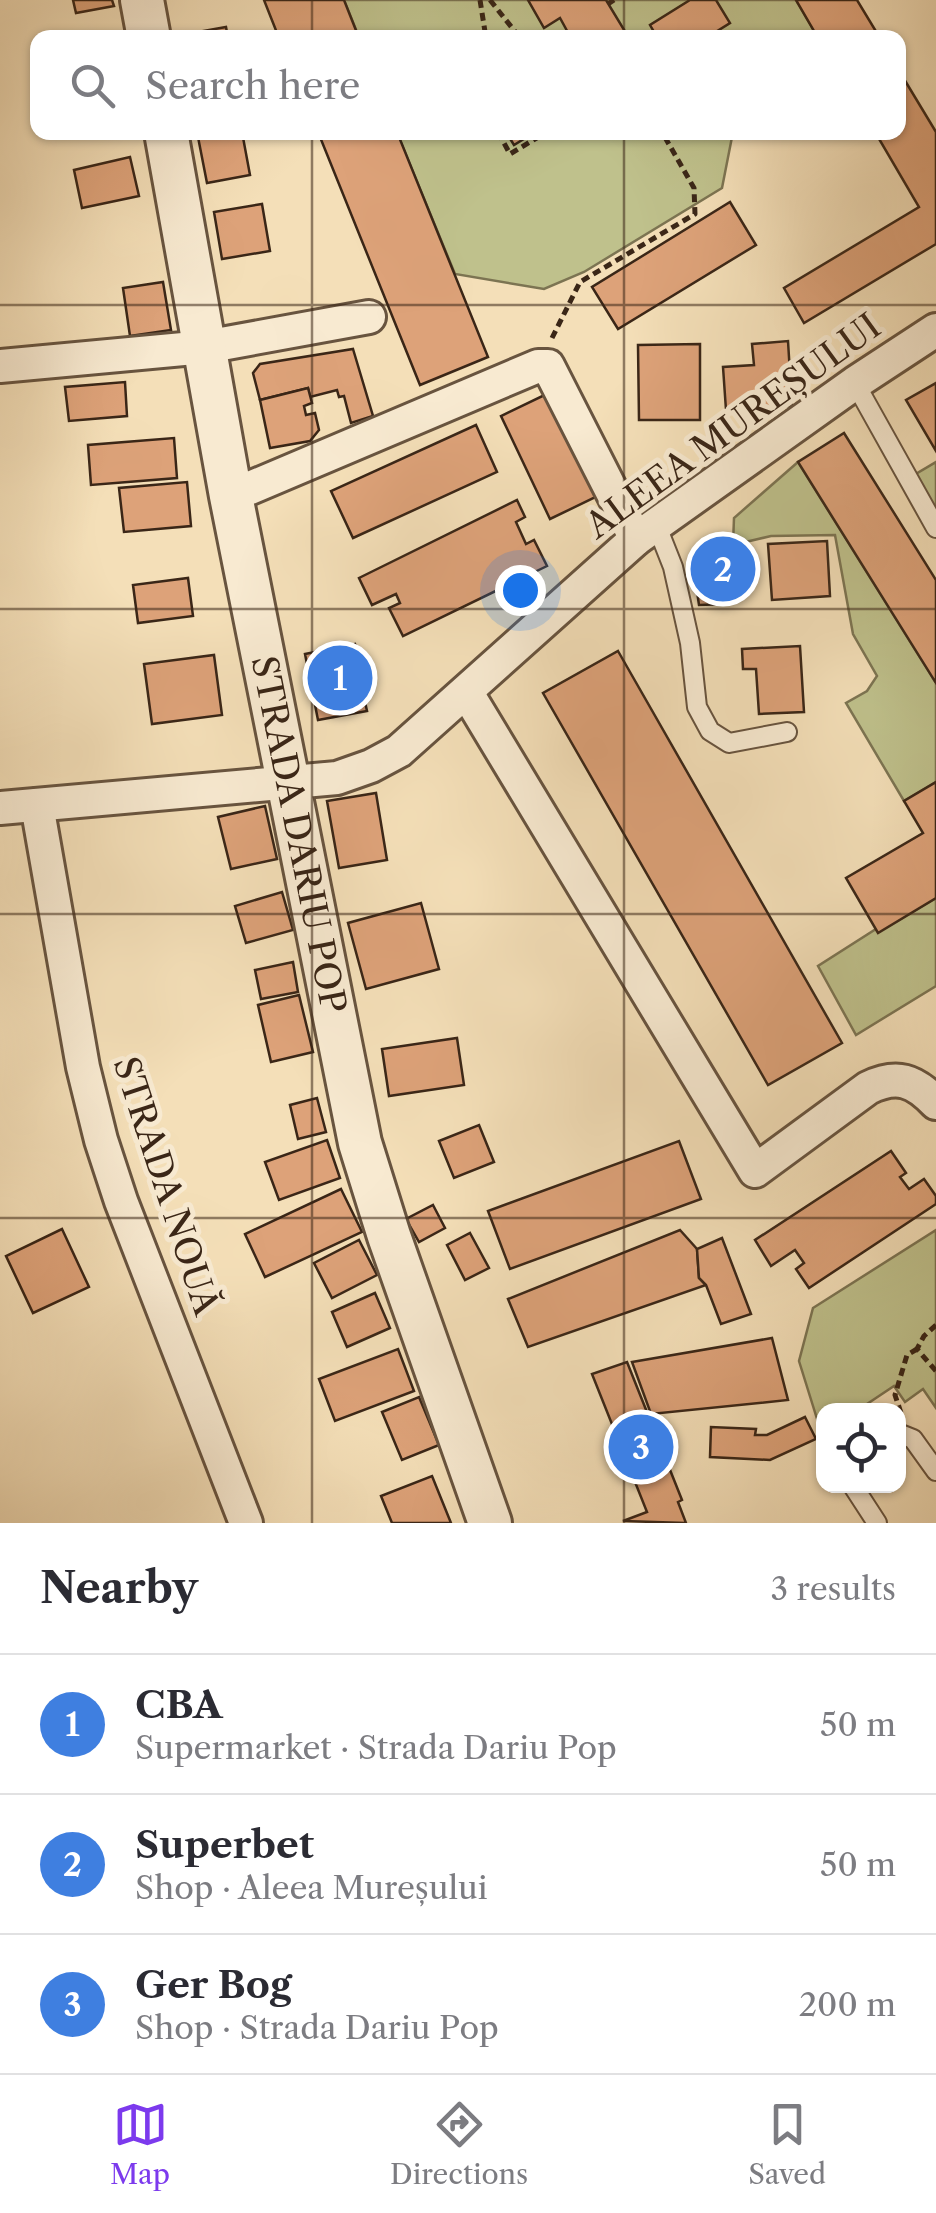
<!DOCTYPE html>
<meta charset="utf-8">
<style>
body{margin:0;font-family:"Libre Caslon Text",serif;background:#f2f2f3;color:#2b2b33}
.controls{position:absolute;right:30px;bottom:30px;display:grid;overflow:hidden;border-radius:20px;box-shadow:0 2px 8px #0004}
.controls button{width:90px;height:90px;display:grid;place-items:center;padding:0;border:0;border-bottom:2px solid #e1e1e2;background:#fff;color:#2b2b33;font:50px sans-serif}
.you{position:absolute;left:520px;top:590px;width:35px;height:35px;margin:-25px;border:8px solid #fff;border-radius:50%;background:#1a73e8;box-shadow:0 0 0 15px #1a73e833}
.badge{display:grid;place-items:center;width:65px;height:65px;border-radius:50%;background:#7c3aed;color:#fff;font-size:32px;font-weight:700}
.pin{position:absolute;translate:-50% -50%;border:5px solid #fff;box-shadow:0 2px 10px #0006}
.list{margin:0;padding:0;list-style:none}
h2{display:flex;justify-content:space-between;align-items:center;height:130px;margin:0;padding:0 40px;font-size:42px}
h2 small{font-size:32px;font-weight:400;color:#7c7c81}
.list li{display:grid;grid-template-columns:65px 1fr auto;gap:30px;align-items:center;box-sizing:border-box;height:140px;padding:0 40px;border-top:2px solid #e1e1e2}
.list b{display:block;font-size:38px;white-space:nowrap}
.list p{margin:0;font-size:32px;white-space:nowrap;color:#7c7c81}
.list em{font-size:32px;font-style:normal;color:#7c7c81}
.icon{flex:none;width:55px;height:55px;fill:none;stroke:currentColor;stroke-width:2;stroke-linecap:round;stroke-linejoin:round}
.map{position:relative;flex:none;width:936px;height:1523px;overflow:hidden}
.search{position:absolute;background:#fff;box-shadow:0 2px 8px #0004;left:30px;right:30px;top:30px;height:110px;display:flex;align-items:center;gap:25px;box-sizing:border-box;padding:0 35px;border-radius:20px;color:#7c7c81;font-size:38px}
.sheet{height:550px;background:#fff}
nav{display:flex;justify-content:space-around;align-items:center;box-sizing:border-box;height:140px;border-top:2px solid #e1e1e2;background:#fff;font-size:28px;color:#7c7c81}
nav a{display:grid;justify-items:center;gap:5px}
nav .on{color:#7c3aed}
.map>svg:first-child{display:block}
.green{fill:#bfc18c;stroke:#7c7452;stroke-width:2.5}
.building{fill:#dda279;stroke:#3a2617;stroke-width:2.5}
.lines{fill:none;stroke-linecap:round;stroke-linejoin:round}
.service-casing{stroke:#68543f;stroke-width:22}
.minor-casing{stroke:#68543f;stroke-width:38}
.tertiary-casing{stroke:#68543f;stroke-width:48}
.path{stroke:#3a2617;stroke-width:5;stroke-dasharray:8 5;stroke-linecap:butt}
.service{stroke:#f8ead1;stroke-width:18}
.minor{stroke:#f8ead1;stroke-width:32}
.tertiary{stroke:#f8ead1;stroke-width:42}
.grid{fill:none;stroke:#3a2617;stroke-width:2.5;stroke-opacity:0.55}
.labels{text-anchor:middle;stroke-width:10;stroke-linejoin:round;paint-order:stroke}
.street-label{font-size:35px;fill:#3a2617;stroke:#f8ead1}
</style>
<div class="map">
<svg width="936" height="1523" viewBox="0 0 936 1523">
<rect width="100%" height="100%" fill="#f4dfb8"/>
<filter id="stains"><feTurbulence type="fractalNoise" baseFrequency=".002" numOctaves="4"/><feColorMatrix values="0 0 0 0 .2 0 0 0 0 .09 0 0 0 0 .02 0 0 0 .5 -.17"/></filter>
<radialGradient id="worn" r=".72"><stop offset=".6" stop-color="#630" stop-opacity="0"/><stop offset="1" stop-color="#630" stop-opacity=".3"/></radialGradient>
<g class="green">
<polygon points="344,0 796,0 818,37 359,37"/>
<polygon points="397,133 740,133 732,137 722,188 584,272 544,289 455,274"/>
<polygon points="798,462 936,683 936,782 904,801 846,703 867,691 877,676 853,634 835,535 771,536 733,545 734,518"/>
<polygon points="936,462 936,528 909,478"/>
<polygon points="936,898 936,986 856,1035 818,966 876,929 878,932"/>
<polygon points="936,1230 936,1408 923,1389 905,1402 894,1386 858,1410 824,1410 823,1423 818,1422 799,1361 813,1308"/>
</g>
<g class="building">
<polygon points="73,0 112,0 114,6 76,13"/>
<polygon points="264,0 344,0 359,38 279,38"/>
<polygon points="528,0 606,0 629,38 571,38 560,18 544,28"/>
<polygon points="690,0 716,0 730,23 706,38 646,38 654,32 650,25"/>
<polygon points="796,0 857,0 880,38 818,38"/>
<polygon points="226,27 228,38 192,38 192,33"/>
<polygon points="898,69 936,132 936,244 804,323 784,288 919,207 875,132 898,132"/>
<polygon points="223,132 242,132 250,175 207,183 198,137"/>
<polygon points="318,132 397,132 488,357 420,385"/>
<polygon points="506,132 535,132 514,145"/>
<polygon points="130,157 139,196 82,208 74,170"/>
<polygon points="730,202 756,245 618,329 592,287"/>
<polygon points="262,204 270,251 222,259 214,212"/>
<polygon points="163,282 171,330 130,336 123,288"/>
<polygon points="788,341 792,406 726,410 723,367 754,365 752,344"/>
<polygon points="700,344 700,420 639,420 638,345"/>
<polygon points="353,349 373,416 351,423 344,396 339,397 337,390 310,397 308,388 260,400 253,373 260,364"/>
<polygon points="125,382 127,416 69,421 65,387"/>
<polygon points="936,383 936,451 906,400"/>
<polygon points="308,388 312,403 304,406 306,415 315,413 319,430 310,441 270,448 260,400"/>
<polygon points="557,389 606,492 550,519 501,416"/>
<polygon points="476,425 497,472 353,538 331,491"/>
<polygon points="844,433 936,580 936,683 798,462"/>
<polygon points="174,438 177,478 91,485 88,445"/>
<polygon points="187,482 191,526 124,532 119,488"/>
<polygon points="517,500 525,517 516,522 526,544 534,540 547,566 403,636 389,608 400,603 396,594 372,605 359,578"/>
<polygon points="827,541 830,596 772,600 768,544"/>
<polygon points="747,548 753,580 725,587 728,604 699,605 692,558"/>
<polygon points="188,578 193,616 138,623 133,585"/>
<polygon points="355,644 360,665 366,664 372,691 363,693 367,711 318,720 305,654"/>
<polygon points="800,646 804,712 759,714 756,669 743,669 742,649"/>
<polygon points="618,651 842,1043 768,1085 543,693"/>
<polygon points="214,655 222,715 152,724 144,664"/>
<polygon points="936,782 936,898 878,933 846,878 923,833 904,801"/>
<polygon points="376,793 387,860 339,868 327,801"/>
<polygon points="265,806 277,859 231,869 218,817"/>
<polygon points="282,892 293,930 246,943 235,906"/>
<polygon points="421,903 439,969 366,989 348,923"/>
<polygon points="293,962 298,992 261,999 255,970"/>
<polygon points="299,995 313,1052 271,1062 258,1005"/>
<polygon points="457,1038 464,1085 389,1096 382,1049"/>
<polygon points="317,1098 326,1132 298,1139 290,1105"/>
<polygon points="479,1125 494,1162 454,1178 439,1141"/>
<polygon points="327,1140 340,1178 279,1200 265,1162"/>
<polygon points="679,1141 701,1199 510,1269 488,1211"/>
<polygon points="891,1151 906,1173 900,1177 909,1189 924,1179 936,1196 936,1204 809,1288 796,1269 804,1263 795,1250 771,1266 755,1240"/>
<polygon points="341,1189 362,1232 265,1277 245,1234"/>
<polygon points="433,1205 445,1228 419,1242 406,1219"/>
<polygon points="62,1229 89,1287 33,1313 6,1256"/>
<polygon points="680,1230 697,1249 699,1278 706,1285 528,1347 508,1299"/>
<polygon points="470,1233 489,1268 465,1280 447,1245"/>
<polygon points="722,1238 751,1314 721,1324 706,1285 699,1278 697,1249"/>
<polygon points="359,1240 377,1275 332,1298 314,1263"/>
<polygon points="375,1293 390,1328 347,1347 332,1312"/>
<polygon points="772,1338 788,1400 651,1414 632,1362"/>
<polygon points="398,1349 414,1391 335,1421 319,1379"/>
<polygon points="627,1362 682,1500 678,1502 686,1523 623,1521 647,1512 592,1374"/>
<polygon points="419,1397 439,1445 402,1460 382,1412"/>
<polygon points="805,1417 816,1439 770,1460 710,1457 711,1427 756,1429 755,1435 767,1435"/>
<polygon points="432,1476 451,1523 392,1523 381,1496"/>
</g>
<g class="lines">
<defs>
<g id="service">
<polyline points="855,383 936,528"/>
<polyline points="656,524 673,567 690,643 697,707 710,731 729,743 787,732"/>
<polyline points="898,1433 913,1439 936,1471"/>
<polyline points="853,1486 877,1523"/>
</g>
<g id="minor">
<polyline points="0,366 205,347 369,317"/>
<polyline points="231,496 538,366 548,366 636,539"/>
<path d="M467 693 755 1171 868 1088C897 1074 914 1080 936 1103"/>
<polyline points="37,805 83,1067 101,1140 121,1201 246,1523"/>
<polyline points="0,808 337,778 371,766 399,751 636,539 855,383 936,330"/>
</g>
<g id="tertiary">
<polyline points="142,0 149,38"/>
<path id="s1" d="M166 132 231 496 360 1143 389 1236 490 1523"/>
</g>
</defs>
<use href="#service" class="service-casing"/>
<use href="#minor" class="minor-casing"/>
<use href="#tertiary" class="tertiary-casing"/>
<g class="path">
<polyline points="480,0 486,38"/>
<polyline points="490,0 517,34 526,38"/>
<polyline points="608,4 614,0"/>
<polyline points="498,132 510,154 540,136 578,132"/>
<polyline points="552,338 580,282 695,214 694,188 662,132"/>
<polyline points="936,1325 924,1336 917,1349 936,1371"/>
<polyline points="901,1413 895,1395 907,1355 917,1349"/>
</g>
<use href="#service" class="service"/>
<use href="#minor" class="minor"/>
<use href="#tertiary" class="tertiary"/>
</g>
<path class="grid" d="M312 0V38M624 0V38M312 132V1523M624 132V1523M0 305H936M0 609H936M0 914H936M0 1218H936"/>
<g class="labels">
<g class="street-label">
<text transform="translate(733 426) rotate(-36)" y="12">ALEEA MUREȘULUI</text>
<text dy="12" stroke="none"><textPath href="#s1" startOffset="715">STRADA DARIU POP</textPath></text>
<text transform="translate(166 1186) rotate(72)" y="12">STRADA NOUĂ</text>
</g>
</g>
<rect width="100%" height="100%" filter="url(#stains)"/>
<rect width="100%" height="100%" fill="url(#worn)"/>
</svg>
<div class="controls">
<button><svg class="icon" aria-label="locate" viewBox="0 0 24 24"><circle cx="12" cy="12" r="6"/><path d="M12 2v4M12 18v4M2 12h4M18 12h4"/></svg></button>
</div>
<div class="you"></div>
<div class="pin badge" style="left:340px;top:678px;background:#3f7fe0">1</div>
<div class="pin badge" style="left:723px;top:569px;background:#3f7fe0">2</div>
<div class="pin badge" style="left:641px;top:1447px;background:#3f7fe0">3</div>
<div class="search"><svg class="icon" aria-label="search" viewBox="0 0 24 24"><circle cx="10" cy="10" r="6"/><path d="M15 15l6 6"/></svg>Search here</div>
</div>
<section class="sheet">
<h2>Nearby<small>3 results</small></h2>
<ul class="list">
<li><span class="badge" style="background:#3f7fe0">1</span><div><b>CBA</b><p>Supermarket · Strada Dariu Pop</p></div><em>50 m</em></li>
<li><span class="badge" style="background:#3f7fe0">2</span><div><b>Superbet</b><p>Shop · Aleea Mureșului</p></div><em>50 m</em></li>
<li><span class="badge" style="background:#3f7fe0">3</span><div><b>Ger Bog</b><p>Shop · Strada Dariu Pop</p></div><em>200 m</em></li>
</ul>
</section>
<nav>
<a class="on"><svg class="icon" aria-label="map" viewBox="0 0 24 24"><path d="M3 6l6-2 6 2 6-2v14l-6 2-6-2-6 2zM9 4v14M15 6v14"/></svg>Map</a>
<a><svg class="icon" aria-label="directions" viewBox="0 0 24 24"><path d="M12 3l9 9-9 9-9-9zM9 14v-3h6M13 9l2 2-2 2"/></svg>Directions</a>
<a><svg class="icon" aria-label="saved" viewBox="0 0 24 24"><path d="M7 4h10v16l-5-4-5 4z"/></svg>Saved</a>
</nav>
